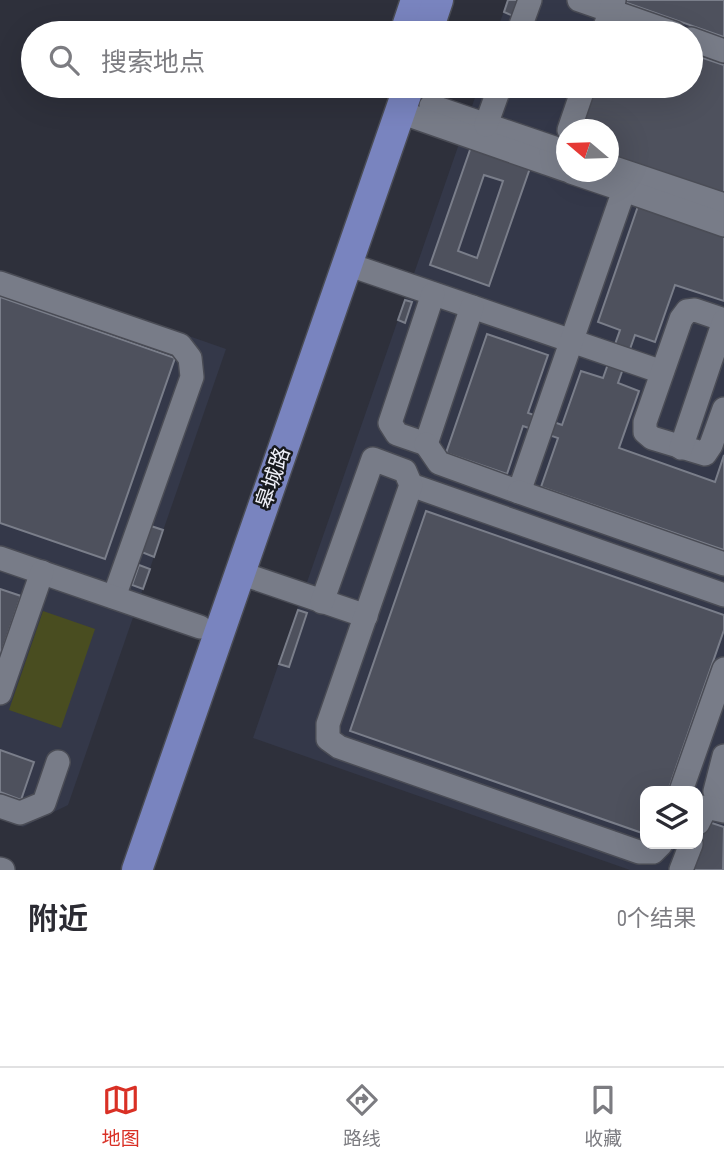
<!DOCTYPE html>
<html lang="zh">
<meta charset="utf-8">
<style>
body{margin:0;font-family:"Sofia Sans Condensed","Noto Sans SC",sans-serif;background:#f2f2f3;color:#2b2b33}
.controls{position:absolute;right:21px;bottom:21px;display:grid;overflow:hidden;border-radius:14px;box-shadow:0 7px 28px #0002}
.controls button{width:63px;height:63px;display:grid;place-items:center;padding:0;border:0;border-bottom:2px solid #e1e1e2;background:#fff;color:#2b2b33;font:35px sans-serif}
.compass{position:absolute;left:556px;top:119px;width:63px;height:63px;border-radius:50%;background:#fff;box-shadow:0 7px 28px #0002;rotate:289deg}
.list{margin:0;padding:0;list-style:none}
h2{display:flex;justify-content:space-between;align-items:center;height:91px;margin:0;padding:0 28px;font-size:30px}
h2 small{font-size:23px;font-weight:400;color:#7c7c81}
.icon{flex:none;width:38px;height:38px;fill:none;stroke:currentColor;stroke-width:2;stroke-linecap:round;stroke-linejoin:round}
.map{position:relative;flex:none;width:724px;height:870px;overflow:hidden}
.search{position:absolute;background:#fff;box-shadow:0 7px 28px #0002;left:21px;right:21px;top:21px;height:77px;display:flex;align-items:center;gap:18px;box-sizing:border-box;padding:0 24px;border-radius:38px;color:#7c7c81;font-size:26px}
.sheet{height:196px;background:#fff}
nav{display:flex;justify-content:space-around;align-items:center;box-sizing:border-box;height:98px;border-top:2px solid #e1e1e2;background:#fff;font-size:19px;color:#7c7c81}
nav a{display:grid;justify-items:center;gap:4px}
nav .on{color:#d93025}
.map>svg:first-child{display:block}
.built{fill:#343849;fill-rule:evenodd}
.green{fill:#494d20}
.building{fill:#4e515d;stroke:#7a7e8a;stroke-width:2;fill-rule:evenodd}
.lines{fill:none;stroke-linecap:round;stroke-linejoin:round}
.minor-casing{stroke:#4a4c55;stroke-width:26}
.major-casing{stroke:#4a4c55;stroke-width:33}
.minor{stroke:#787c88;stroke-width:23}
.major{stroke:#7984bf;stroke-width:30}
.labels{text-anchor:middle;stroke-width:5;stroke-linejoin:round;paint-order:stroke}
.street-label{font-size:21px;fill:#eeeff7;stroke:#17191d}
</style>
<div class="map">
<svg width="724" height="870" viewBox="0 0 724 870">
<rect width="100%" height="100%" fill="#2e303b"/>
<g class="built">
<path d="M508 0H724V870H630L253 738 479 86H691V33H496ZM566 130H608V172H566ZM645 791H698V844H645Z"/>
<polygon points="0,270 226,349 68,805 23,827 0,819"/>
</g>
<polygon class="green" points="43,611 95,629 61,728 9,710"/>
<g class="building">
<polygon points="508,0 519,0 513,16 504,12"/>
<polygon points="625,0 724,0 724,37 624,2"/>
<polygon points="691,54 724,65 724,195 608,155 608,130 580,130 595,86 691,86"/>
<path d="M471 147 530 168 489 286 430 265ZM484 175 503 181 477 258 458 251Z"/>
<polygon points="638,206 724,236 724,301 675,285 655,342 635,335 618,383 639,391 619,448 715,482 724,455 724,550 541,487 558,438 523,426 507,474 446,453 487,334 548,355 528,413 562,425 581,371 603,378 620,330 598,322"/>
<polygon points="0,297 175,358 105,559 0,523"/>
<polygon points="405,300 412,302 405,323 398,320"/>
<polygon points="426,511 724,615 724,630 668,791 645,791 645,834 350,731"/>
<polygon points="148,525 163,530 154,557 139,551"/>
<polygon points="139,565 150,569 143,589 132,585"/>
<polygon points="0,589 21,596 0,657"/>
<polygon points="298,610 307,613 289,667 279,664"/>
<polygon points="0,750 34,762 21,800 0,792"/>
<polygon points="706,821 724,827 723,870 689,870"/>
</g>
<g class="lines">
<defs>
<g id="minor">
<polyline points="579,0 674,33"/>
<polyline points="518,33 530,0"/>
<polyline points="603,33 614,0"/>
<polyline points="691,39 724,51"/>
<polyline points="431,106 566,152"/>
<polyline points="400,112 566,170"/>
<polyline points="486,125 500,86"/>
<polyline points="569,130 584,86"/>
<polyline points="608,166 724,205"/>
<polyline points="624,190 724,225"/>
<polyline points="347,264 662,372"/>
<polyline points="0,283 180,345 190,358 192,377 114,597"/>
<polyline points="433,294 390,423 397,434 426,444 472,307"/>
<polyline points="724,320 695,310 687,311 681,319 645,422 645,432 652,438 705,454 711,445 724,409"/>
<polyline points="426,444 439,463 519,492 624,190 571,172"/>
<polyline points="681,448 724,321"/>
<polyline points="411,485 724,595"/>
<polyline points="519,492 724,564"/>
<polyline points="0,558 200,627"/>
<polyline points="240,573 366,616"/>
<polyline points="322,602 373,459 405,471 411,485 328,724 328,739 339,747 639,852 653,852 661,844"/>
<polyline points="0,693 42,572"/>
<polyline points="724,756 715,791 724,797"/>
<polyline points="681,791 724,669"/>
<polyline points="0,806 20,813 44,803 58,762"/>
<polyline points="698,823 706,807 724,811"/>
<polyline points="0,869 3,870"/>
<polyline points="681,870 691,844"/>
</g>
<g id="major">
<polyline points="405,33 416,0"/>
<polyline points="427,33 438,0"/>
<polyline points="137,870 409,86"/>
</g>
</defs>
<use href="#minor" class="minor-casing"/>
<use href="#major" class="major-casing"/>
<use href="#minor" class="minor"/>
<use href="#major" class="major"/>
</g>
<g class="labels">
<g class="street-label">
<text transform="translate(273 478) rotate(-71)" y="7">皋城路</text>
</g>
</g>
</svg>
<div class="controls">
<button><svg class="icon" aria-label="layers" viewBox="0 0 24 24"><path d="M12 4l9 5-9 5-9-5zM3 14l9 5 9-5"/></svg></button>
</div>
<svg class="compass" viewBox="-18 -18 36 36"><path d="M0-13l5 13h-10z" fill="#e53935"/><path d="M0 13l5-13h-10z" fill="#7c7c81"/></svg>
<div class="search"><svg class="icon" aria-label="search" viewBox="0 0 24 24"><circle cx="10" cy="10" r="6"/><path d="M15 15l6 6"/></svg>搜索地点</div>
</div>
<section class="sheet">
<h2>附近<small>0个结果</small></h2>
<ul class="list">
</ul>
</section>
<nav>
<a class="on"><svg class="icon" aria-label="map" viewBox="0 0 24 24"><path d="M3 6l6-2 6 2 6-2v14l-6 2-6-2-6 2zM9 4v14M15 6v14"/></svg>地图</a>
<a><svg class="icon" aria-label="directions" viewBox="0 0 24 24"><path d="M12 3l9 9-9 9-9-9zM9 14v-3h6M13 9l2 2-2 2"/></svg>路线</a>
<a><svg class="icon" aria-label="saved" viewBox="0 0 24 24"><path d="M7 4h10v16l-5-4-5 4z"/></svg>收藏</a>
</nav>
